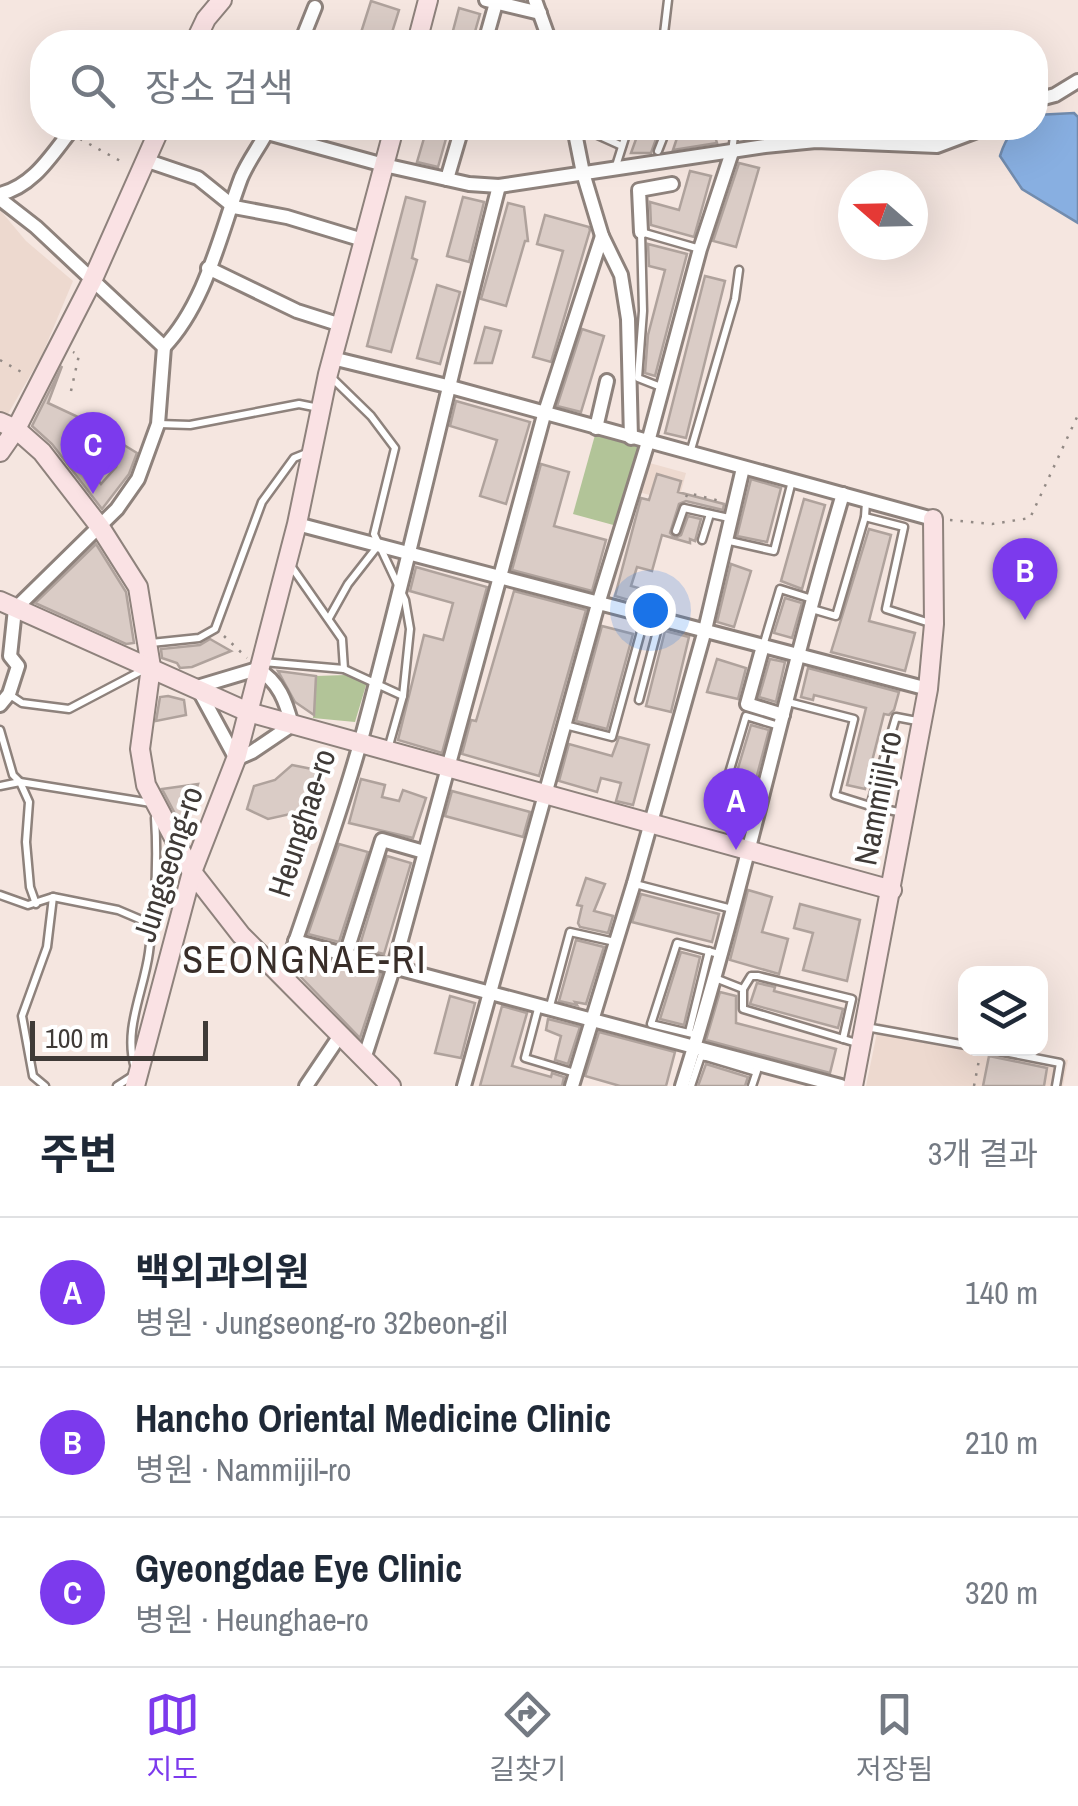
<!DOCTYPE html>
<html lang="ko">
<meta charset="utf-8">
<style>
body{margin:0;font-family:"Archivo Narrow","Noto Sans KR",sans-serif;background:#f2f2f3;color:#1f2937}
.controls{position:absolute;right:30px;bottom:30px;display:grid;overflow:hidden;border-radius:20px;box-shadow:0 10px 40px #0002}
.controls button{width:90px;height:90px;display:grid;place-items:center;padding:0;border:0;border-bottom:2px solid #e0e1e3;background:#fff;color:#1f2937;font:50px sans-serif}
.compass{position:absolute;left:838px;top:170px;width:90px;height:90px;border-radius:50%;background:#fff;box-shadow:0 10px 40px #0002;rotate:290deg}
.scale{position:absolute;left:30px;bottom:25px;width:178px;box-sizing:border-box;padding-left:10px;border:5px solid #3f3a37;border-top:0;font-size:28px;line-height:35px;white-space:nowrap;color:#3f3a37;-webkit-text-stroke:8px #fff;paint-order:stroke}
.you{position:absolute;left:650px;top:610px;width:35px;height:35px;margin:-25px;border:8px solid #fff;border-radius:50%;background:#1a73e8;box-shadow:0 0 0 15px #1a73e833}
.badge{display:grid;place-items:center;width:65px;height:65px;border-radius:50%;background:#7c3aed;color:#fff;font-size:32px;font-weight:700}
.pin{position:absolute;translate:-50% -82px;filter:drop-shadow(0 2px 5px #0008)}
.pin::after{content:'';position:absolute;top:52px;width:35px;height:30px;background:inherit;clip-path:polygon(0 0,100% 0,50% 100%)}
.list{margin:0;padding:0;list-style:none}
h2{display:flex;justify-content:space-between;align-items:center;height:130px;margin:0;padding:0 40px;font-size:42px}
h2 small{font-size:32px;font-weight:400;color:#747a83}
.list li{display:grid;grid-template-columns:65px 1fr auto;gap:30px;align-items:center;box-sizing:border-box;height:150px;padding:0 40px;border-top:2px solid #e0e1e3}
.list b{display:block;font-size:38px;white-space:nowrap}
.list p{margin:0;font-size:32px;white-space:nowrap;color:#747a83}
.list em{font-size:32px;font-style:normal;color:#747a83}
.icon{flex:none;width:55px;height:55px;fill:none;stroke:currentColor;stroke-width:2;stroke-linecap:round;stroke-linejoin:round}
.map{position:relative;flex:none;width:1078px;height:1086px;overflow:hidden}
.search{position:absolute;background:#fff;box-shadow:0 10px 40px #0002;left:30px;right:30px;top:30px;height:110px;display:flex;align-items:center;gap:25px;box-sizing:border-box;padding:0 35px;border-radius:40px;color:#747a83;font-size:38px}
.sheet{height:580px;background:#fff}
nav{display:flex;justify-content:space-around;align-items:center;box-sizing:border-box;height:140px;border-top:2px solid #e0e1e3;background:#fff;font-size:28px;color:#747a83}
nav a{display:grid;justify-items:center;gap:5px}
nav .on{color:#7c3aed}
.map>svg:first-child{display:block}
.built{fill:#edd9cf}
.green{fill:#b2c498}
.water{fill:#88afe1;stroke:#728cae;stroke-width:2.5}
.building{fill:#daccc6;stroke:#afa29c;stroke-width:2.5}
.lines{fill:none;stroke-linecap:round;stroke-linejoin:round}
.lane-casing{stroke:#8e827c;stroke-width:11}
.street-casing{stroke:#8e827c;stroke-width:18}
.secondary-casing{stroke:#8e827c;stroke-width:22}
.path{stroke:#938a85;stroke-width:2.5;stroke-dasharray:2.5 8;stroke-linecap:butt}
.lane{stroke:#fff;stroke-width:6}
.street{stroke:#fff;stroke-width:12}
.secondary{stroke:#fae2e4;stroke-width:18}
.labels{text-anchor:middle;stroke-width:8;stroke-linejoin:round;paint-order:stroke}
.street-label{font-size:32px;fill:#3f3a37;stroke:#fff}
.quarter-label{font-size:38px;letter-spacing:2.5px;fill:#392e29;stroke:#fff}
</style>
<div class="map">
<svg width="1078" height="1086" viewBox="0 0 1078 1086">
<rect width="100%" height="100%" fill="#f5e6e0"/>
<g class="built">
<polygon points="0,210 26,241 73,281 42,355 5,419 0,416"/>
<polygon points="646,462 686,473 678,503 639,492"/>
<polygon points="879,1023 965,1040 966,1048 1010,1049 1068,1060 1063,1086 866,1086"/>
</g>
<g class="green">
<polygon points="595,435 638,447 617,526 573,514"/>
<polygon points="345,675 367,682 355,722 313,718 316,676"/>
</g>
<path class="water" d="M1074 113 1078 117V223L1022 189 1000 156C1007 134 1012 128 1036 128V115Z"/>
<g class="building">
<polygon points="371,1 399,10 389,42 358,42"/>
<polygon points="459,8 480,14 472,42 450,42"/>
<polygon points="427,128 449,128 438,167 417,162"/>
<polygon points="640,128 660,128 651,153 631,153"/>
<polygon points="705,128 714,133 717,143 673,150 679,132 688,134"/>
<polygon points="739,163 759,168 736,247 713,241"/>
<polygon points="690,171 711,176 694,237 651,225 650,202 679,210"/>
<polygon points="406,197 425,202 412,258 417,260 391,352 367,346"/>
<polygon points="463,197 484,202 469,262 447,256"/>
<polygon points="508,203 524,207 528,241 525,241 506,306 481,299"/>
<polygon points="545,215 589,227 590,230 551,362 533,357 563,251 537,244"/>
<polygon points="648,244 687,254 655,376 645,373 648,335 665,270 649,266"/>
<polygon points="705,276 725,281 686,438 665,433"/>
<polygon points="437,285 460,292 440,364 417,358"/>
<polygon points="485,327 501,331 492,363 475,363"/>
<polygon points="582,329 604,336 581,412 557,406"/>
<polygon points="62,366 48,403 80,418 104,419 98,444 82,459 101,484 116,467 124,445 137,453 129,474 102,509 52,444 32,426"/>
<polygon points="456,401 530,422 506,504 480,496 497,440 450,426"/>
<polygon points="541,464 569,472 554,526 606,540 592,591 512,570"/>
<polygon points="657,474 681,481 678,492 724,504 723,510 686,501 679,504 670,533 675,538 681,535 688,516 701,519 695,541 690,539 690,543 662,535 652,571 637,567 631,586 653,592 649,606 615,596 641,498 649,500"/>
<polygon points="751,479 781,488 767,542 737,536"/>
<polygon points="804,499 825,505 802,589 781,581"/>
<polygon points="869,529 891,535 869,621 915,633 905,671 831,652"/>
<polygon points="96,544 126,592 134,643 126,644 35,603"/>
<polygon points="731,564 751,571 734,627 717,622"/>
<polygon points="416,567 487,587 442,753 398,740 424,635 443,640 453,603 410,591"/>
<polygon points="514,591 586,610 539,776 462,754 471,720 476,721"/>
<polygon points="785,598 802,603 792,638 774,633"/>
<polygon points="602,626 633,634 607,729 576,721"/>
<polygon points="665,631 689,637 671,712 646,706"/>
<polygon points="210,639 231,651 192,667 180,668 177,663 162,658 161,649 200,645"/>
<polygon points="717,659 746,668 738,699 707,692"/>
<polygon points="770,659 785,662 776,702 759,697"/>
<polygon points="808,668 899,692 894,710 889,715 884,714 865,789 847,785 866,708 814,695 813,700 801,697"/>
<polygon points="278,671 316,676 314,715 295,702"/>
<polygon points="168,696 184,700 186,715 156,721 160,697"/>
<polygon points="751,725 769,730 755,783 735,778"/>
<polygon points="619,737 649,745 633,805 616,801 621,783 601,778 597,792 559,781 569,744 612,756"/>
<polygon points="292,765 317,770 304,811 268,819 247,809 254,786 275,780"/>
<polygon points="361,779 385,785 382,797 399,801 403,790 426,798 413,838 349,823"/>
<polygon points="198,784 185,824 181,825 162,789"/>
<polygon points="452,791 530,812 523,837 445,816"/>
<polygon points="339,844 368,852 339,942 308,934"/>
<polygon points="387,856 411,863 384,954 359,948"/>
<polygon points="586,878 605,884 594,911 613,916 608,933 580,927 578,923 582,906 577,905"/>
<polygon points="748,890 772,897 762,932 788,939 779,974 730,960"/>
<polygon points="641,894 719,914 712,942 632,922"/>
<polygon points="800,904 860,920 847,981 803,970 813,933 794,928"/>
<polygon points="576,940 604,947 586,1004 575,1002 577,1005 559,1001"/>
<polygon points="681,952 700,957 684,1025 660,1019"/>
<polygon points="302,953 381,974 360,1038 296,972"/>
<polygon points="757,983 775,987 774,991 843,1009 838,1028 750,1004"/>
<polygon points="720,992 736,996 736,1023 836,1049 830,1073 706,1040"/>
<polygon points="450,996 475,1003 461,1058 435,1053"/>
<polygon points="502,1006 527,1013 512,1066 551,1077 552,1073 564,1077 562,1086 480,1086"/>
<polygon points="548,1019 580,1027 568,1064 555,1060 561,1036 546,1030"/>
<polygon points="599,1032 675,1052 666,1086 620,1086 585,1076"/>
<polygon points="989,1056 1047,1068 1044,1086 983,1086"/>
<polygon points="706,1064 748,1077 745,1086 698,1086"/>
</g>
<g class="lines">
<defs>
<g id="lane">
<polyline points="663,42 668,0"/>
<polyline points="582,128 622,146"/>
<polyline points="724,128 734,136 732,152"/>
<polyline points="658,151 667,128"/>
<polyline points="615,169 628,128"/>
<polyline points="332,378 371,416 395,448 374,534 405,600 410,629 403,696 388,749"/>
<polyline points="661,387 638,378 643,311 641,232 700,249"/>
<polyline points="159,424 190,425 299,404 319,408"/>
<polyline points="690,453 735,299 739,270"/>
<polyline points="865,517 904,527 886,609 933,624"/>
<polyline points="676,531 684,508 729,518"/>
<polyline points="702,540 710,514"/>
<polyline points="725,540 774,551 792,481"/>
<polyline points="291,566 342,639 344,669"/>
<polyline points="812,609 836,616 865,517 866,502"/>
<polyline points="329,618 348,584 377,547"/>
<polyline points="151,643 199,638 215,629 262,502 294,458 309,452"/>
<polyline points="763,646 780,589 812,599"/>
<polyline points="263,662 344,669 403,696"/>
<polyline points="10,695 22,703 69,709 145,669"/>
<polyline points="639,700 660,620"/>
<polyline points="788,702 854,719 835,795 870,806"/>
<polyline points="565,725 612,737 645,617"/>
<polyline points="0,730 13,775 20,782 29,802 26,842 30,887 36,904"/>
<polyline points="0,786 20,782 151,803"/>
<polyline points="762,793 726,783 746,716 779,726"/>
<polyline points="903,813 870,806 896,717 922,722"/>
<polyline points="635,884 732,909"/>
<polyline points="0,895 28,905 53,897 47,947 22,1016 33,1076 45,1086"/>
<polyline points="53,897 118,910 151,924"/>
<polyline points="715,978 743,989 743,1009 860,1044"/>
<polyline points="743,989 751,976 758,976 852,999 843,1039"/>
<polyline points="539,1005 525,1058 575,1073"/>
<polyline points="550,1006 570,932 615,942"/>
<polyline points="866,1027 966,1045"/>
<polyline points="689,1032 709,951"/>
<polyline points="697,1035 651,1024 677,943 719,954"/>
<polyline points="983,1048 1060,1063 1056,1086"/>
<polyline points="708,1051 706,1057 756,1072"/>
<path d="M135 1068C123 1029 144 991 149 952 155 908 158 862 155 818"/>
<polyline points="117,1086 131,1077"/>
<polyline points="691,1086 701,1056 706,1057"/>
<polyline points="752,1086 757,1071"/>
</g>
<g id="street">
<polyline points="486,0 540,13"/>
<polyline points="535,0 550,42"/>
<polyline points="301,42 315,7"/>
<polyline points="485,42 496,3"/>
<polyline points="1036,100 1055,95 1078,81"/>
<polyline points="249,128 384,165 469,184 499,186 765,146 816,141 937,146 985,128"/>
<polyline points="574,128 583,173 602,236 621,275 628,319 631,438"/>
<polyline points="145,160 198,178 234,207 287,217 363,240"/>
<polyline points="447,179 462,128"/>
<path d="M0 194C34 186 52 154 73 128"/>
<polyline points="0,199 36,227 164,347"/>
<polyline points="641,232 639,190 672,184"/>
<polyline points="208,268 297,311 341,325"/>
<path d="M164 347C206 303 220 234 241 178 248 161 260 146 268 130"/>
<polyline points="332,358 447,386 933,519"/>
<polyline points="596,428 607,381"/>
<polyline points="297,524 928,689"/>
<polyline points="763,646 747,704 783,715"/>
<path d="M257 669C279 681 286 702 292 725L252 752 236 759 197 687Z"/>
<polyline points="0,705 9,694 18,666 10,656 15,609 117,509 138,479 158,424 164,347"/>
<polyline points="295,941 841,1086"/>
<polyline points="346,954 382,840 424,852"/>
<path d="M283 978C309 899 339 820 361 740 411 556 451 370 499 186"/>
<polyline points="364,1059 394,966 544,415 602,236"/>
<polyline points="306,1086 339,1037"/>
<polyline points="464,1086 598,604 648,442 700,249 732,152"/>
<polyline points="572,1086 634,883 705,630 743,468"/>
<path d="M682 1086C744 891 784 690 843 494"/>
</g>
<g id="secondary">
<polyline points="195,42 206,19 222,0"/>
<polyline points="417,42 428,0"/>
<polyline points="0,422 16,429 42,452 100,527 138,587 151,667 140,749 146,785 192,872 241,935 391,1086"/>
<polyline points="0,452 16,429 92,281 160,128"/>
<polyline points="0,601 248,712 892,890"/>
<polyline points="135,1086 192,872 236,759 297,524 328,374 394,128"/>
<polyline points="853,1086 928,689 934,624 933,519"/>
</g>
</defs>
<use href="#lane" class="lane-casing"/>
<use href="#street" class="street-casing"/>
<use href="#secondary" class="secondary-casing"/>
<g class="path">
<polyline points="80,139 126,164"/>
<polyline points="0,360 25,374"/>
<polyline points="71,391 79,355 73,352"/>
<polyline points="686,497 688,493 724,502"/>
<polyline points="950,520 992,524 1030,518 1078,415"/>
<polyline points="224,636 247,658"/>
<polyline points="974,1086 980,1055"/>
</g>
<use href="#lane" class="lane"/>
<use href="#street" class="street"/>
<use href="#secondary" class="secondary"/>
</g>
<g class="labels">
<g class="street-label">
<text transform="translate(878 798) rotate(-79)" y="11">Nammijil-ro</text>
<text transform="translate(302 823) rotate(-72)" y="11">Heunghae-ro</text>
<text transform="translate(168 864) rotate(-72)" y="11">Jungseong-ro</text>
</g>
<g class="quarter-label">
<text x="305" y="973">SEONGNAE-RI</text>
</g>
</g>
</svg>
<div class="controls">
<button><svg class="icon" aria-label="layers" viewBox="0 0 24 24"><path d="M12 4l9 5-9 5-9-5zM3 14l9 5 9-5"/></svg></button>
</div>
<svg class="compass" viewBox="-18 -18 36 36"><path d="M0-13l5 13h-10z" fill="#e53935"/><path d="M0 13l5-13h-10z" fill="#747a83"/></svg>
<div class="scale">100 m</div>
<div class="you"></div>
<div class="pin badge" style="left:736px;top:850px">A</div>
<div class="pin badge" style="left:1025px;top:620px">B</div>
<div class="pin badge" style="left:93px;top:494px">C</div>
<div class="search"><svg class="icon" aria-label="search" viewBox="0 0 24 24"><circle cx="10" cy="10" r="6"/><path d="M15 15l6 6"/></svg>장소 검색</div>
</div>
<section class="sheet">
<h2>주변<small>3개 결과</small></h2>
<ul class="list">
<li><span class="badge">A</span><div><b>백외과의원</b><p>병원 · Jungseong-ro 32beon-gil</p></div><em>140 m</em></li>
<li><span class="badge">B</span><div><b>Hancho Oriental Medicine Clinic</b><p>병원 · Nammijil-ro</p></div><em>210 m</em></li>
<li><span class="badge">C</span><div><b>Gyeongdae Eye Clinic</b><p>병원 · Heunghae-ro</p></div><em>320 m</em></li>
</ul>
</section>
<nav>
<a class="on"><svg class="icon" aria-label="map" viewBox="0 0 24 24"><path d="M3 6l6-2 6 2 6-2v14l-6 2-6-2-6 2zM9 4v14M15 6v14"/></svg>지도</a>
<a><svg class="icon" aria-label="directions" viewBox="0 0 24 24"><path d="M12 3l9 9-9 9-9-9zM9 14v-3h6M13 9l2 2-2 2"/></svg>길찾기</a>
<a><svg class="icon" aria-label="saved" viewBox="0 0 24 24"><path d="M7 4h10v16l-5-4-5 4z"/></svg>저장됨</a>
</nav>
